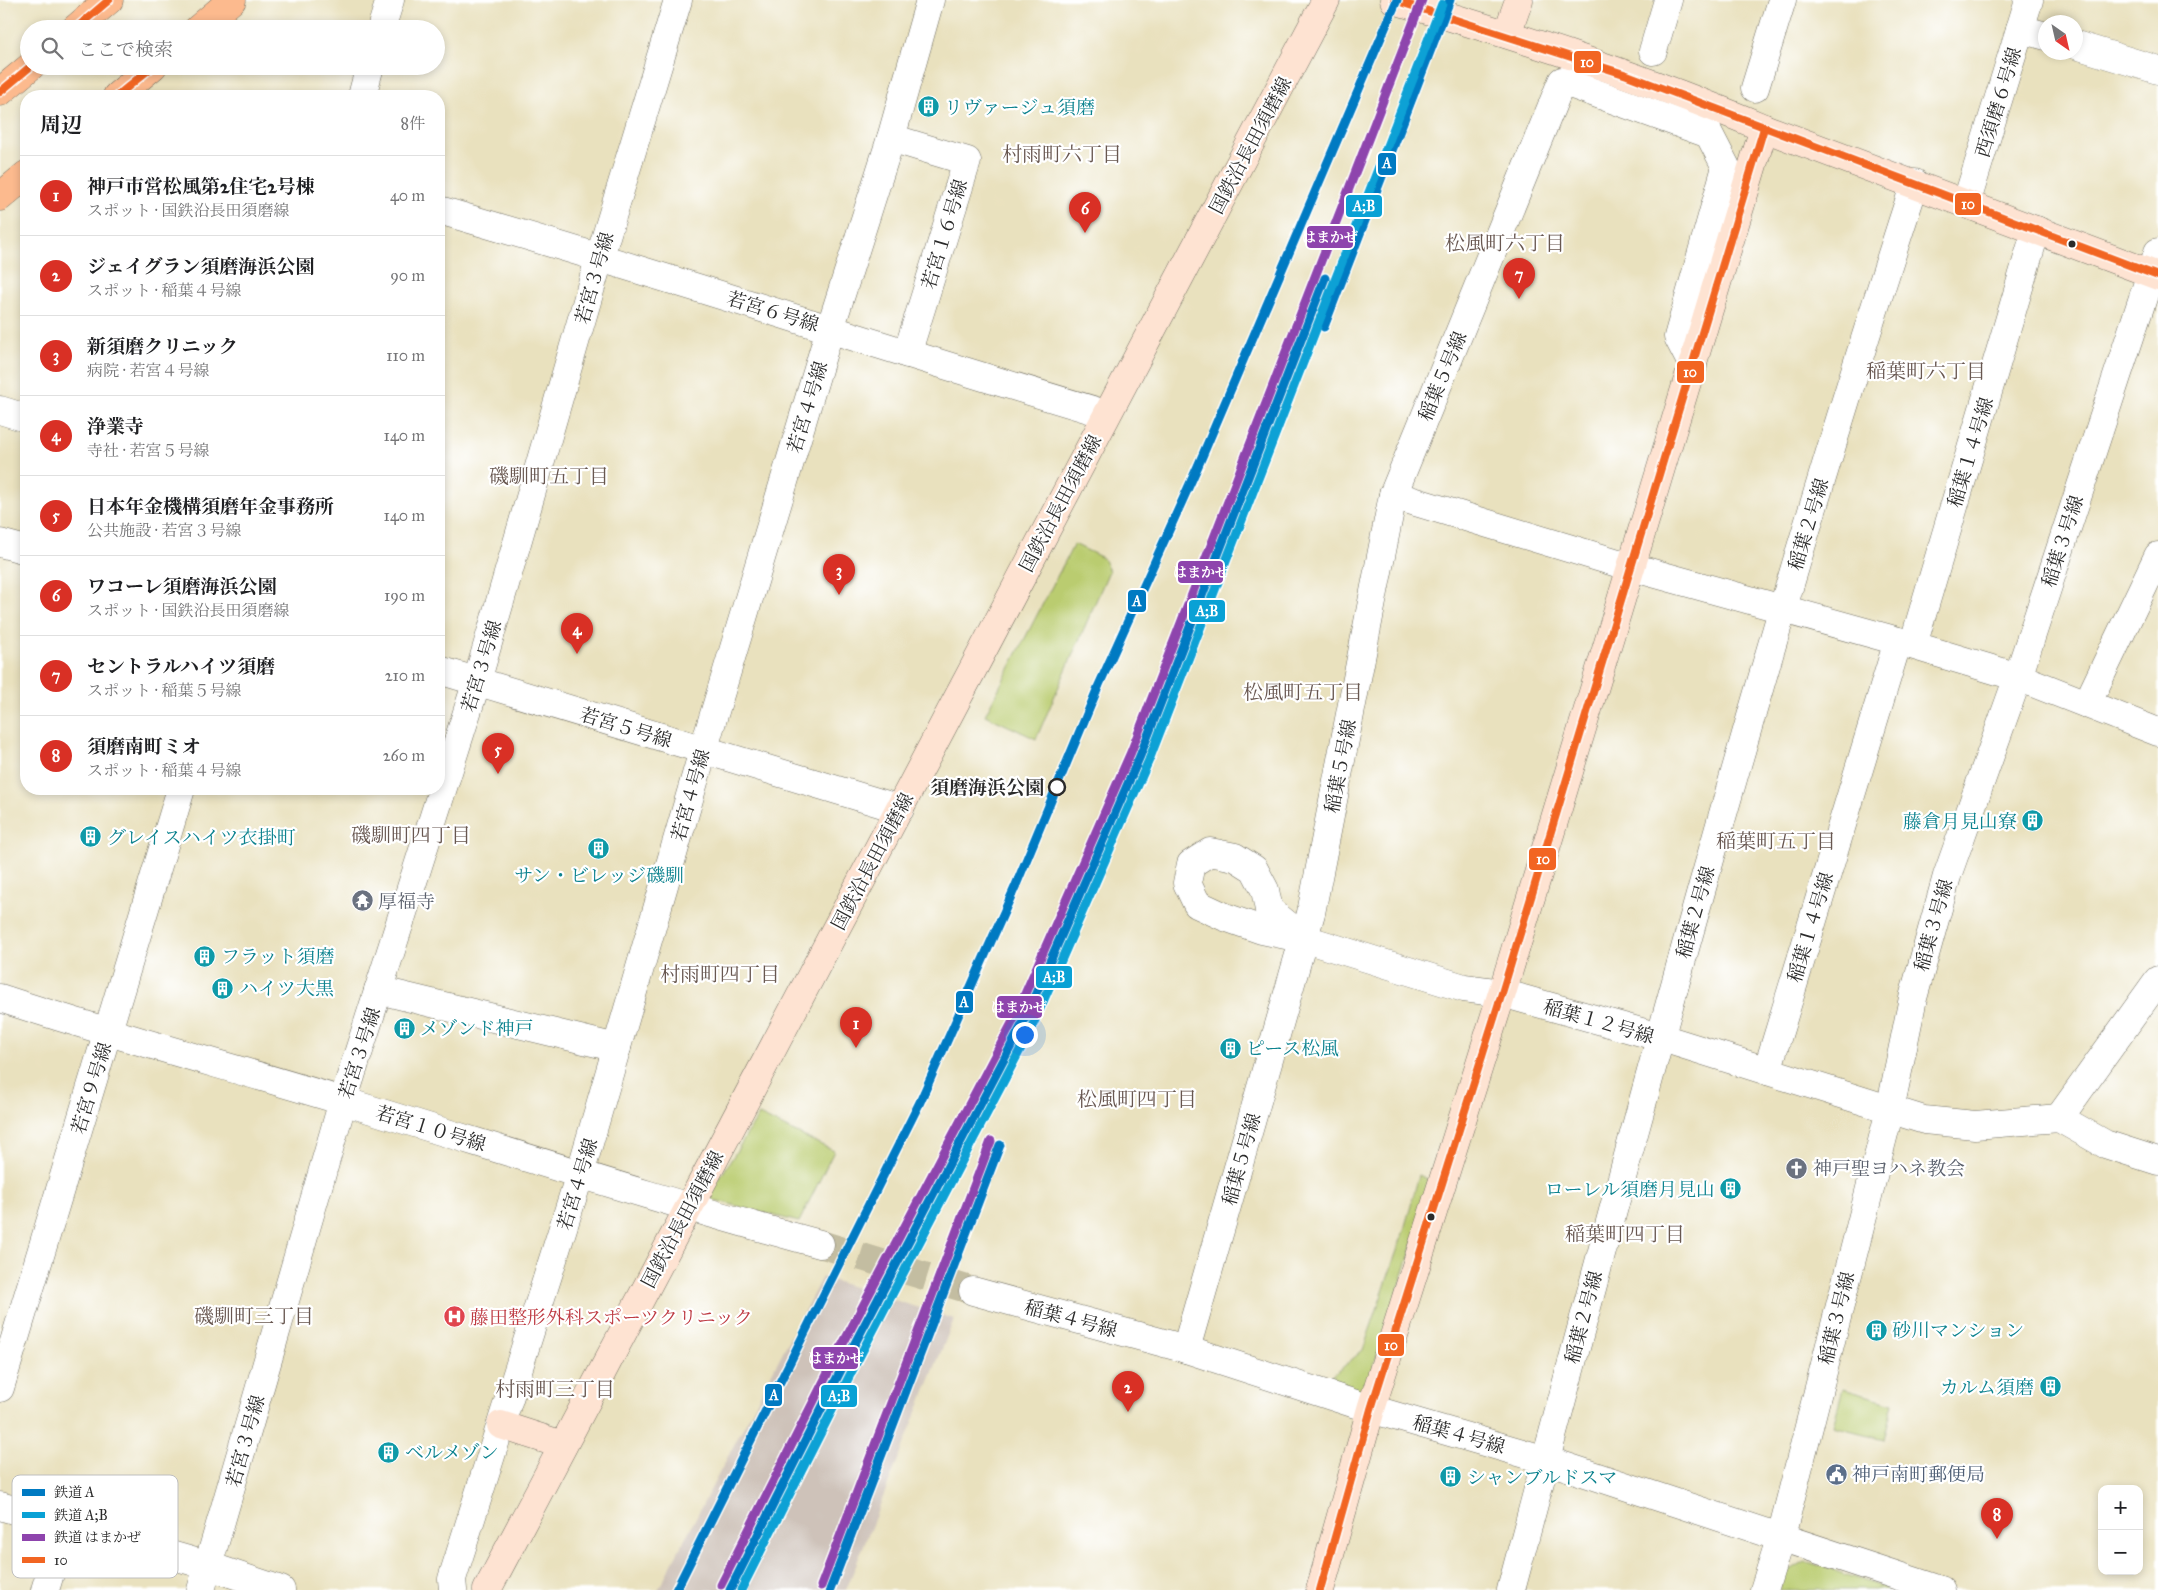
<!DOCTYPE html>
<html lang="ja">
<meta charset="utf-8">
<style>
body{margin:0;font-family:"IM FELL Great Primer","Noto Serif JP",serif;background:#f6f6f6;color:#202124}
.controls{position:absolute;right:15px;bottom:15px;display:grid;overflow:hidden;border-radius:10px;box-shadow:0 2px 8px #0003}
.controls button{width:45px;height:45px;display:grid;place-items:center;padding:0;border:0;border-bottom:1px solid #e0e0e0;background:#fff;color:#202124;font:25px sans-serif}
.compass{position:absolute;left:2038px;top:15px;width:45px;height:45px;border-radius:50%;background:#fff;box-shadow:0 2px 8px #0003;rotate:146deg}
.you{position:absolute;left:1024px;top:1034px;width:18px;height:18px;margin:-12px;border:4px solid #fff;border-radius:50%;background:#1a73e8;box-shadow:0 0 0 8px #1a73e833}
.badge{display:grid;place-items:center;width:32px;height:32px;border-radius:50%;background:#d93025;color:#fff;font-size:16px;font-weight:700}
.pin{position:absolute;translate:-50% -41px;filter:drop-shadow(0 1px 2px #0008)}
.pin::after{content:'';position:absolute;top:26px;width:18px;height:15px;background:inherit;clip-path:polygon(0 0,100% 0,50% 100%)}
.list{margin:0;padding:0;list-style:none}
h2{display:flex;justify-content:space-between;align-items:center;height:65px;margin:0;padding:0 20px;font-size:21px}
h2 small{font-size:16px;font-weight:400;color:#757577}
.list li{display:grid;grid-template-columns:32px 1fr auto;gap:15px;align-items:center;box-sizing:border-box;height:80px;padding:0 20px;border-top:1px solid #e0e0e0}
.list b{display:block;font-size:19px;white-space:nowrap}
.list p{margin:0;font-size:16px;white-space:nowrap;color:#757577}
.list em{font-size:16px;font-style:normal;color:#757577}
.icon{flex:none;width:28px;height:28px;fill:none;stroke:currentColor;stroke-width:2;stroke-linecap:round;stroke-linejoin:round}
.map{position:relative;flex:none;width:2158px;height:1590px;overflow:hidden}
.search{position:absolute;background:#fff;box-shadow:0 2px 8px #0003;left:20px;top:20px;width:425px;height:55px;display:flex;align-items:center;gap:12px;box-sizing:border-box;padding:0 18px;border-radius:28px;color:#757577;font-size:19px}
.panel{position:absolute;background:#fff;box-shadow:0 2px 8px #0003;left:20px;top:90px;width:425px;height:705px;border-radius:20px}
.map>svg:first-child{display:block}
.industrial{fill:#cec2b9}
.green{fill:#bacc70;stroke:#727c4e}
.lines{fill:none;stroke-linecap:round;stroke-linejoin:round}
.street-tunnel{stroke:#c3bda1;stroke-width:28;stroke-dasharray:28 14;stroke-linecap:butt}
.street-casing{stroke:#6e6b5e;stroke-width:29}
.secondary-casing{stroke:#6e6b5e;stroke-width:29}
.highway-casing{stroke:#6e6b5e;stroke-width:29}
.street{stroke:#fff;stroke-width:28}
.secondary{stroke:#fee3d2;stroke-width:28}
.highway{stroke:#fcba8e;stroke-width:28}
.bus-1-casing{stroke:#fff;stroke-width:11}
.bus-1{stroke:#f26522;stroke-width:8}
.rail-1-casing{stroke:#fff;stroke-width:12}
.rail-2-casing{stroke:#fff;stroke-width:12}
.rail-3-casing{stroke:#fff;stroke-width:12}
.rail-1{stroke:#007ac2;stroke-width:9}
.rail-2{stroke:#09a1d5;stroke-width:9}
.rail-3{stroke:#8e44ad;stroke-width:9}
.bus-dot{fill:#2b2b2b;stroke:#fff;stroke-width:2}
.stop-dot{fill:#fff;stroke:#2b2b2b;stroke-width:2.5}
.labels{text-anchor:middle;stroke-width:4.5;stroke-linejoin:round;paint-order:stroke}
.street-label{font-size:19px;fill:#2b2b2b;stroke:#fff}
.culture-label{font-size:19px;fill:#0d838f;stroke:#fff;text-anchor:start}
.stop-label{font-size:19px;font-weight:bold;fill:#2b2b2b;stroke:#fff;text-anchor:end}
.worship-label{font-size:19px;fill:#5b616d;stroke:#fff;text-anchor:start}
.health-label{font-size:19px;fill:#be3a42;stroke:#fff;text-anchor:start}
.service-label{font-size:19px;fill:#4e5e75;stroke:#fff;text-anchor:start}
.neighbourhood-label{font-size:20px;fill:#685750;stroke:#fff}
.key{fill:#fff;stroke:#bfbfbf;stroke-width:1}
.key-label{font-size:14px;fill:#2b2b2b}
.line-badge{stroke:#fff;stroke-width:2}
.badge-label{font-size:14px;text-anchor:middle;font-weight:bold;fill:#fff}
</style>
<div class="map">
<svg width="2158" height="1590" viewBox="0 0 2158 1590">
<rect width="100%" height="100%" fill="#fff"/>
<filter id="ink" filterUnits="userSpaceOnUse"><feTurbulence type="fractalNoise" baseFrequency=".02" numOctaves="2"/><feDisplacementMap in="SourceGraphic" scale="10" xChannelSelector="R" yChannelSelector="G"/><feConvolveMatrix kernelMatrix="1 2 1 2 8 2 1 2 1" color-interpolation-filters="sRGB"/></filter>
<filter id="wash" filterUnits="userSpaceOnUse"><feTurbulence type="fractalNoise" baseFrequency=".0096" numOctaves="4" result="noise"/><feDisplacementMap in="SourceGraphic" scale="20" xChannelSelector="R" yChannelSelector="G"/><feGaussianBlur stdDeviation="1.12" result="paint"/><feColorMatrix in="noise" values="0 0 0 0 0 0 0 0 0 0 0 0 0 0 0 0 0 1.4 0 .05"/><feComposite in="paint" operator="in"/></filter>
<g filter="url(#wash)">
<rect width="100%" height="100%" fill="#e9e1be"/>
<polygon class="industrial" points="822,1277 954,1319 846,1590 658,1590"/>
<g class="green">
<polygon points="1074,544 1103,558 1109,571 1036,739 985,715"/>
<polygon points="759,1115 834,1151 799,1222 710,1199 713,1189"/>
<polygon points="1419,1175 1433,1182 1365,1393 1330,1378 1363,1350 1404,1230"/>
<polygon points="1843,1389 1893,1403 1884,1439 1833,1426"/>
<polygon points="1805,1561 1892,1590 1779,1590 1784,1574"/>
</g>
</g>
<g filter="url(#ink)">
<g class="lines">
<polyline class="street-tunnel" points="820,1244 973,1291"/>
<defs>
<g id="street">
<polyline points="381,29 390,0"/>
<polyline points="2020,29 2046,36"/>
<polyline points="2076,45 2158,70"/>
<polyline points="1653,51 1668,0"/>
<polyline points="1755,88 1782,0"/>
<polyline points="362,96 370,66"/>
<polyline points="891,138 967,161 907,354"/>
<polyline points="1966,204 2029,0"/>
<path d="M439 210C662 274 883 348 1106 414"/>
<polyline points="0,410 26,418"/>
<polyline points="1393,495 1631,567 1898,641 2018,677 2158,732"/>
<polyline points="0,543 26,550"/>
<polyline points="1913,645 2036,230"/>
<polyline points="439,670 900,809"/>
<polyline points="2087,704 2158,556"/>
<polyline points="1305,939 1269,910 1265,890 1254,869 1235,857 1210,852 1191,864 1187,883 1197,904 1225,917 1262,930 1305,939 1464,988 1502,993 1659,1037 1924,1120 1975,1125 2059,1118 2105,1144 2158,1161"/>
<polyline points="378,990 617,1048"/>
<path d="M0 998C115 1036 231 1067 346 1102 504 1150 661 1201 820 1244"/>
<polyline points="1767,1071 1898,641"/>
<polyline points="2059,1118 2158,980"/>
<polyline points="973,1291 1186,1349 1371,1409 1546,1460 1941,1590"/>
<polyline points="1186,1349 1311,913 1393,495 1562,81 1709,134 1726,167 1678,337 1693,366"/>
<polyline points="0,1388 181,789"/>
<polyline points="0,1506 209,1566 281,1590"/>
<polyline points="45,1590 65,1524"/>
<polyline points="201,1590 343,1101 477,681 600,256 678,0"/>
<polyline points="453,1590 452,1579 580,1174 703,751 830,329 891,138 930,0"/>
<path d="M1511 1590C1637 1118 1763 647 1915 183"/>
<polyline points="1764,1590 1781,1536 1890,1110 1913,998 1947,876 2018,677 2158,252"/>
</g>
<g id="secondary">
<path d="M1394 0C1519 37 1644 77 1764 128L2158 276"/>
<polyline points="1507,34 1519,0"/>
<polyline points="501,1425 563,1445"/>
<polyline points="487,1590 1326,0"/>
<polyline points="1320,1590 1371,1409 1502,993 1764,128"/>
</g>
<g id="highway">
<polyline points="75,29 109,0"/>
<polyline points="198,29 232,0"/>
<polyline points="0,92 31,66"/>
<polyline points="117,96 153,66"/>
<polyline points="0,197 26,175"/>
</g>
</defs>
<use href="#street" class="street-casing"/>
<use href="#secondary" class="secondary-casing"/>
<use href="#highway" class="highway-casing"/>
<use href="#street" class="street"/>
<use href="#secondary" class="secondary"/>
<use href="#highway" class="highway"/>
<defs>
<g id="bus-1">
<polyline points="1394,0 1627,75 2158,276"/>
<polyline points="75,29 109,0"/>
<polyline points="0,92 31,66"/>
<polyline points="117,96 153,66"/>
<polyline points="1320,1590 1371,1409 1502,993 1764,128"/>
</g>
</defs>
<use href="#bus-1" class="bus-1-casing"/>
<use href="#bus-1" class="bus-1"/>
<defs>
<g id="rail-1">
<polyline points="1324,327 1450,0"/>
<polyline points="676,1590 920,1102 1016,885 1099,685 1198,466 1397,0"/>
<polyline points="730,1590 844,1364 1022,1025 1140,756 1325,278"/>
<polyline points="830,1590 1000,1145"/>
</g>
<polyline id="rail-2" points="741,1590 853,1369 1031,1029 1149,760 1442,4"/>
<g id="rail-3">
<polyline points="721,1585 835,1359 1013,1021 1131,752 1422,0"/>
<polyline points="821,1586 991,1141"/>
</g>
</defs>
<use href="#rail-1" class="rail-1-casing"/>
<use href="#rail-2" class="rail-2-casing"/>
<use href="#rail-3" class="rail-3-casing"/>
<use href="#rail-1" class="rail-1"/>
<use href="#rail-2" class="rail-2"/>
<use href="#rail-3" class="rail-3"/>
</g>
</g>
<defs>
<symbol id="building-disc" viewBox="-11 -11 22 22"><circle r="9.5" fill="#0f9aa8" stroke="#fff"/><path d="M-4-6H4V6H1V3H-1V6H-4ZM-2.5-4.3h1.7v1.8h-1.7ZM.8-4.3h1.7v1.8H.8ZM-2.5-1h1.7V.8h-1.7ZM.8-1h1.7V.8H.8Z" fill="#fff"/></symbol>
<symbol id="temple-disc" viewBox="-11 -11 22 22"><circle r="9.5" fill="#6b7280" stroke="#fff"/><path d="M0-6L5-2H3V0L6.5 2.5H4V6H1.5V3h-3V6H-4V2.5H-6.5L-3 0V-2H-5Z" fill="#fff"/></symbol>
<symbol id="church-disc" viewBox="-11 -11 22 22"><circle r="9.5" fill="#6b7280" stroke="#fff"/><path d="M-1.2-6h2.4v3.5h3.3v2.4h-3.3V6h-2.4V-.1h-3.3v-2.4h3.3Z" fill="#fff"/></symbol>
<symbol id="hospital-disc" viewBox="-11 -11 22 22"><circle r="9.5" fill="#e0444e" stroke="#fff"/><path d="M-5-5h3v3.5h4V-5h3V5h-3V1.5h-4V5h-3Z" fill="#fff"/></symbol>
<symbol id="civic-disc" viewBox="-11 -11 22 22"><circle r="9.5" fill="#5c6f8a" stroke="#fff"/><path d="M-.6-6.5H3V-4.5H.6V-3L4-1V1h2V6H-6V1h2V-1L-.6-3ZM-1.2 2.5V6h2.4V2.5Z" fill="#fff"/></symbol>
</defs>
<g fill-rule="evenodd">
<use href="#building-disc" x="916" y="94" width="25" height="25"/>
<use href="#building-disc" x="2020" y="808" width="25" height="25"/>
<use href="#building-disc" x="78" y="824" width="25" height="25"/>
<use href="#building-disc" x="586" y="836" width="25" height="25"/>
<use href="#temple-disc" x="350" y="888" width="25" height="25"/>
<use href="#building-disc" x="192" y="944" width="25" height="25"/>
<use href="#building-disc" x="210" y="976" width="25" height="25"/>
<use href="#building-disc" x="392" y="1016" width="25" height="25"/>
<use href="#building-disc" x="1218" y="1036" width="25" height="25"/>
<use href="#church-disc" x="1784" y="1156" width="25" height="25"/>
<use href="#building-disc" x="1718" y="1176" width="25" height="25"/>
<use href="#hospital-disc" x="442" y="1304" width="25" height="25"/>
<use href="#building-disc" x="1864" y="1318" width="25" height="25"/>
<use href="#building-disc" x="2038" y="1374" width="25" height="25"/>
<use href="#building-disc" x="376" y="1440" width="25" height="25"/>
<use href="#civic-disc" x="1824" y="1462" width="25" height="25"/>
<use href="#building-disc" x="1438" y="1464" width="25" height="25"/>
</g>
<g class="bus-dot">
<circle cx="2072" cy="244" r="4.5"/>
<circle cx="1431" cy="1217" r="4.5"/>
</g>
<circle class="stop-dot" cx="1057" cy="787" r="8"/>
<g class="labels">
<g class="street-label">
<text transform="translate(1998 102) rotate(-73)" y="7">西須磨６号線</text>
<text transform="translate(1250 145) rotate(-62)" y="7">国鉄沿長田須磨線</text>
<text transform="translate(944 234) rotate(-73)" y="7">若宮１６号線</text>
<text transform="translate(594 278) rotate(-74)" y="7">若宮３号線</text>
<text transform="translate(773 311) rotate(17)" y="7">若宮６号線</text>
<text transform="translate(1442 376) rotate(-67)" y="7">稲葉５号線</text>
<text transform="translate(807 407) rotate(-73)" y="7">若宮４号線</text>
<text transform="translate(1970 452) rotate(-73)" y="7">稲葉１４号線</text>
<text transform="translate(1060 503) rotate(-62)" y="7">国鉄沿長田須磨線</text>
<text transform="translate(1808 524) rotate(-73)" y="7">稲葉２号線</text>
<text transform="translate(2062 541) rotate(-72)" y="7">稲葉３号線</text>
<text transform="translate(481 666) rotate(-73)" y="7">若宮３号線</text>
<text transform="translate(626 727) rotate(17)" y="7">若宮５号線</text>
<text transform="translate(1340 766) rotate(-79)" y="7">稲葉５号線</text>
<text transform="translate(690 795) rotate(-74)" y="7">若宮４号線</text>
<text transform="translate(872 861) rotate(-62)" y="7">国鉄沿長田須磨線</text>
<text transform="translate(1695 912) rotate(-74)" y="7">稲葉２号線</text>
<text transform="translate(1933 925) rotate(-74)" y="7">稲葉３号線</text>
<text transform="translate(1810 927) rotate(-73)" y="7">稲葉１４号線</text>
<text transform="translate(1599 1021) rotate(16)" y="7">稲葉１２号線</text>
<text transform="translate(359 1053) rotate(-72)" y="7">若宮３号線</text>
<text transform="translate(91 1088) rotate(-73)" y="7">若宮９号線</text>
<text transform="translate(431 1128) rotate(17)" y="7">若宮１０号線</text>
<text transform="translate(1241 1159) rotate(-74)" y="7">稲葉５号線</text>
<text transform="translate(577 1184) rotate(-73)" y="7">若宮４号線</text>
<text transform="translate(682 1219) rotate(-62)" y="7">国鉄沿長田須磨線</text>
<text transform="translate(1583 1317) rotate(-75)" y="7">稲葉２号線</text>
<text transform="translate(1071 1318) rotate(15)" y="7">稲葉４号線</text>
<text transform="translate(1836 1318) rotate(-76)" y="7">稲葉３号線</text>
<text transform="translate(1459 1434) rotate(16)" y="7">稲葉４号線</text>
<text transform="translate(245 1441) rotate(-74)" y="7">若宮３号線</text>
</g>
<g class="culture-label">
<text x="944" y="114">リヴァージュ須磨</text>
<text x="2017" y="828" text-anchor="end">藤倉月見山寮</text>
<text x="107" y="844">グレイスハイツ衣掛町</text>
<text x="599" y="882" text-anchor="middle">サン・ビレッジ磯馴</text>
<text x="221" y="963">フラット須磨</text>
<text x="239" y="995">ハイツ大黒</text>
<text x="420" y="1035">メゾンド神戸</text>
<text x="1246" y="1055">ピース松風</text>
<text x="1715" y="1196" text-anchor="end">ローレル須磨月見山</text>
<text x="1892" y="1337">砂川マンション</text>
<text x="2034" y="1394" text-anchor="end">カルム須磨</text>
<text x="405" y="1459">ベルメゾン</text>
<text x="1467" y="1484">シャンブルドスマ</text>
</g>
<g class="stop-label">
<text x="1044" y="794">須磨海浜公園</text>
</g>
<g class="worship-label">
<text x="378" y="908">厚福寺</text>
<text x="1813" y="1175">神戸聖ヨハネ教会</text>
</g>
<g class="health-label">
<text x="470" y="1324">藤田整形外科スポーツクリニック</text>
</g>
<g class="service-label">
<text x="1852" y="1481">神戸南町郵便局</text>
</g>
<g class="neighbourhood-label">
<text x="1062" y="161">村雨町六丁目</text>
<text x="1505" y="250">松風町六丁目</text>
<text x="1926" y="378">稲葉町六丁目</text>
<text x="549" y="483">磯馴町五丁目</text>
<text x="1303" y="699">松風町五丁目</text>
<text x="411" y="842">磯馴町四丁目</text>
<text x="1776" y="848">稲葉町五丁目</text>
<text x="720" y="981">村雨町四丁目</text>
<text x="1137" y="1106">松風町四丁目</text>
<text x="1625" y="1241">稲葉町四丁目</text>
<text x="254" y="1323">磯馴町三丁目</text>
<text x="555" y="1396">村雨町三丁目</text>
</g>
</g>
<rect x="12" y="1475" width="166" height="103" rx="8" class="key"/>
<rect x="22" y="1489" width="23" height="7" fill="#007ac2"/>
<rect x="22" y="1512" width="23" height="6" fill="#09a1d5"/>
<rect x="22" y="1534" width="23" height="7" fill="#8e44ad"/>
<rect x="22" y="1557" width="23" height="6" fill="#f26522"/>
<g class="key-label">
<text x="54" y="1497">鉄道 A</text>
<text x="54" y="1520">鉄道 A;B</text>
<text x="54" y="1542">鉄道 はまかぜ</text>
<text x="54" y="1565">10</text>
</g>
<g class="line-badge">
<rect x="1573" y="50" width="29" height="24" rx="5" fill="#f26522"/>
<rect x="1377" y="152" width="20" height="24" rx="5" fill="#007ac2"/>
<rect x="1954" y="192" width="28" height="24" rx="5" fill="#f26522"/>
<rect x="1345" y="194" width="38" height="24" rx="5" fill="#09a1d5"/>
<rect x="1306" y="225" width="48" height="24" rx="5" fill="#8e44ad"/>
<rect x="1676" y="360" width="29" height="24" rx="5" fill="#f26522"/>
<rect x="1177" y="560" width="47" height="24" rx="5" fill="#8e44ad"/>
<rect x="1127" y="589" width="20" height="24" rx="5" fill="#007ac2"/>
<rect x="1188" y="599" width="38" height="24" rx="5" fill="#09a1d5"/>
<rect x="1528" y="847" width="29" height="24" rx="5" fill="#f26522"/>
<rect x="1035" y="965" width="38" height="24" rx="5" fill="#09a1d5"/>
<rect x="955" y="990" width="19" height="24" rx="5" fill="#007ac2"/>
<rect x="996" y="995" width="47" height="24" rx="5" fill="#8e44ad"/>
<rect x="1377" y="1333" width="28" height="24" rx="5" fill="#f26522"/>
<rect x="812" y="1346" width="47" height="24" rx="5" fill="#8e44ad"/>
<rect x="764" y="1383" width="19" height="24" rx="5" fill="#007ac2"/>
<rect x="820" y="1384" width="38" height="24" rx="5" fill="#09a1d5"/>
</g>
<g class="badge-label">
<text x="1587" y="67">10</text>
<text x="1387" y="168">A</text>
<text x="1968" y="209">10</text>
<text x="1364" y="211">A;B</text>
<text x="1330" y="242">はまかぜ</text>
<text x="1690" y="377">10</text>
<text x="1201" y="577">はまかぜ</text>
<text x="1137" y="606">A</text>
<text x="1207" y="616">A;B</text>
<text x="1543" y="864">10</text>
<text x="1054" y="982">A;B</text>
<text x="964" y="1007">A</text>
<text x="1019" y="1012">はまかぜ</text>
<text x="1391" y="1350">10</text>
<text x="836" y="1363">はまかぜ</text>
<text x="774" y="1400">A</text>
<text x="839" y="1401">A;B</text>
</g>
</svg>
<div class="controls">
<button>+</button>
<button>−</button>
</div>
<svg class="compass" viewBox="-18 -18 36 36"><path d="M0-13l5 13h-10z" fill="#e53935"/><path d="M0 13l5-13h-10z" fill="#757577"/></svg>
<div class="you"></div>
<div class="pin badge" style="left:856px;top:1048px">1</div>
<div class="pin badge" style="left:1128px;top:1412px">2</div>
<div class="pin badge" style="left:839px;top:595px">3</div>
<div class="pin badge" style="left:577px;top:654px">4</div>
<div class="pin badge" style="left:498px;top:774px">5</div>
<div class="pin badge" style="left:1085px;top:233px">6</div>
<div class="pin badge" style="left:1519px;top:299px">7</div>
<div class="pin badge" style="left:1997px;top:1539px">8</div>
<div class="search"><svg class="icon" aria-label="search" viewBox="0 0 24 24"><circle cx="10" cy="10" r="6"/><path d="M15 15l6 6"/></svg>ここで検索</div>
<section class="panel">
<h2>周辺<small>8件</small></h2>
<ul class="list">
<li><span class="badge">1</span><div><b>神戸市営松風第2住宅2号棟</b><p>スポット · 国鉄沿長田須磨線</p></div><em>40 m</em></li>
<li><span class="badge">2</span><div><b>ジェイグラン須磨海浜公園</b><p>スポット · 稲葉４号線</p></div><em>90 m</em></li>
<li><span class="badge">3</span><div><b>新須磨クリニック</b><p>病院 · 若宮４号線</p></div><em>110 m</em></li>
<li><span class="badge">4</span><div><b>浄業寺</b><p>寺社 · 若宮５号線</p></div><em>140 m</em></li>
<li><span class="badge">5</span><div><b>日本年金機構須磨年金事務所</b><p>公共施設 · 若宮３号線</p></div><em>140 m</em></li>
<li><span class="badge">6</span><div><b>ワコーレ須磨海浜公園</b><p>スポット · 国鉄沿長田須磨線</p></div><em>190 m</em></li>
<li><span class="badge">7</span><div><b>セントラルハイツ須磨</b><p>スポット · 稲葉５号線</p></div><em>210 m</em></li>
<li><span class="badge">8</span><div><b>須磨南町ミオ</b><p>スポット · 稲葉４号線</p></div><em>260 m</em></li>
</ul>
</section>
</div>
